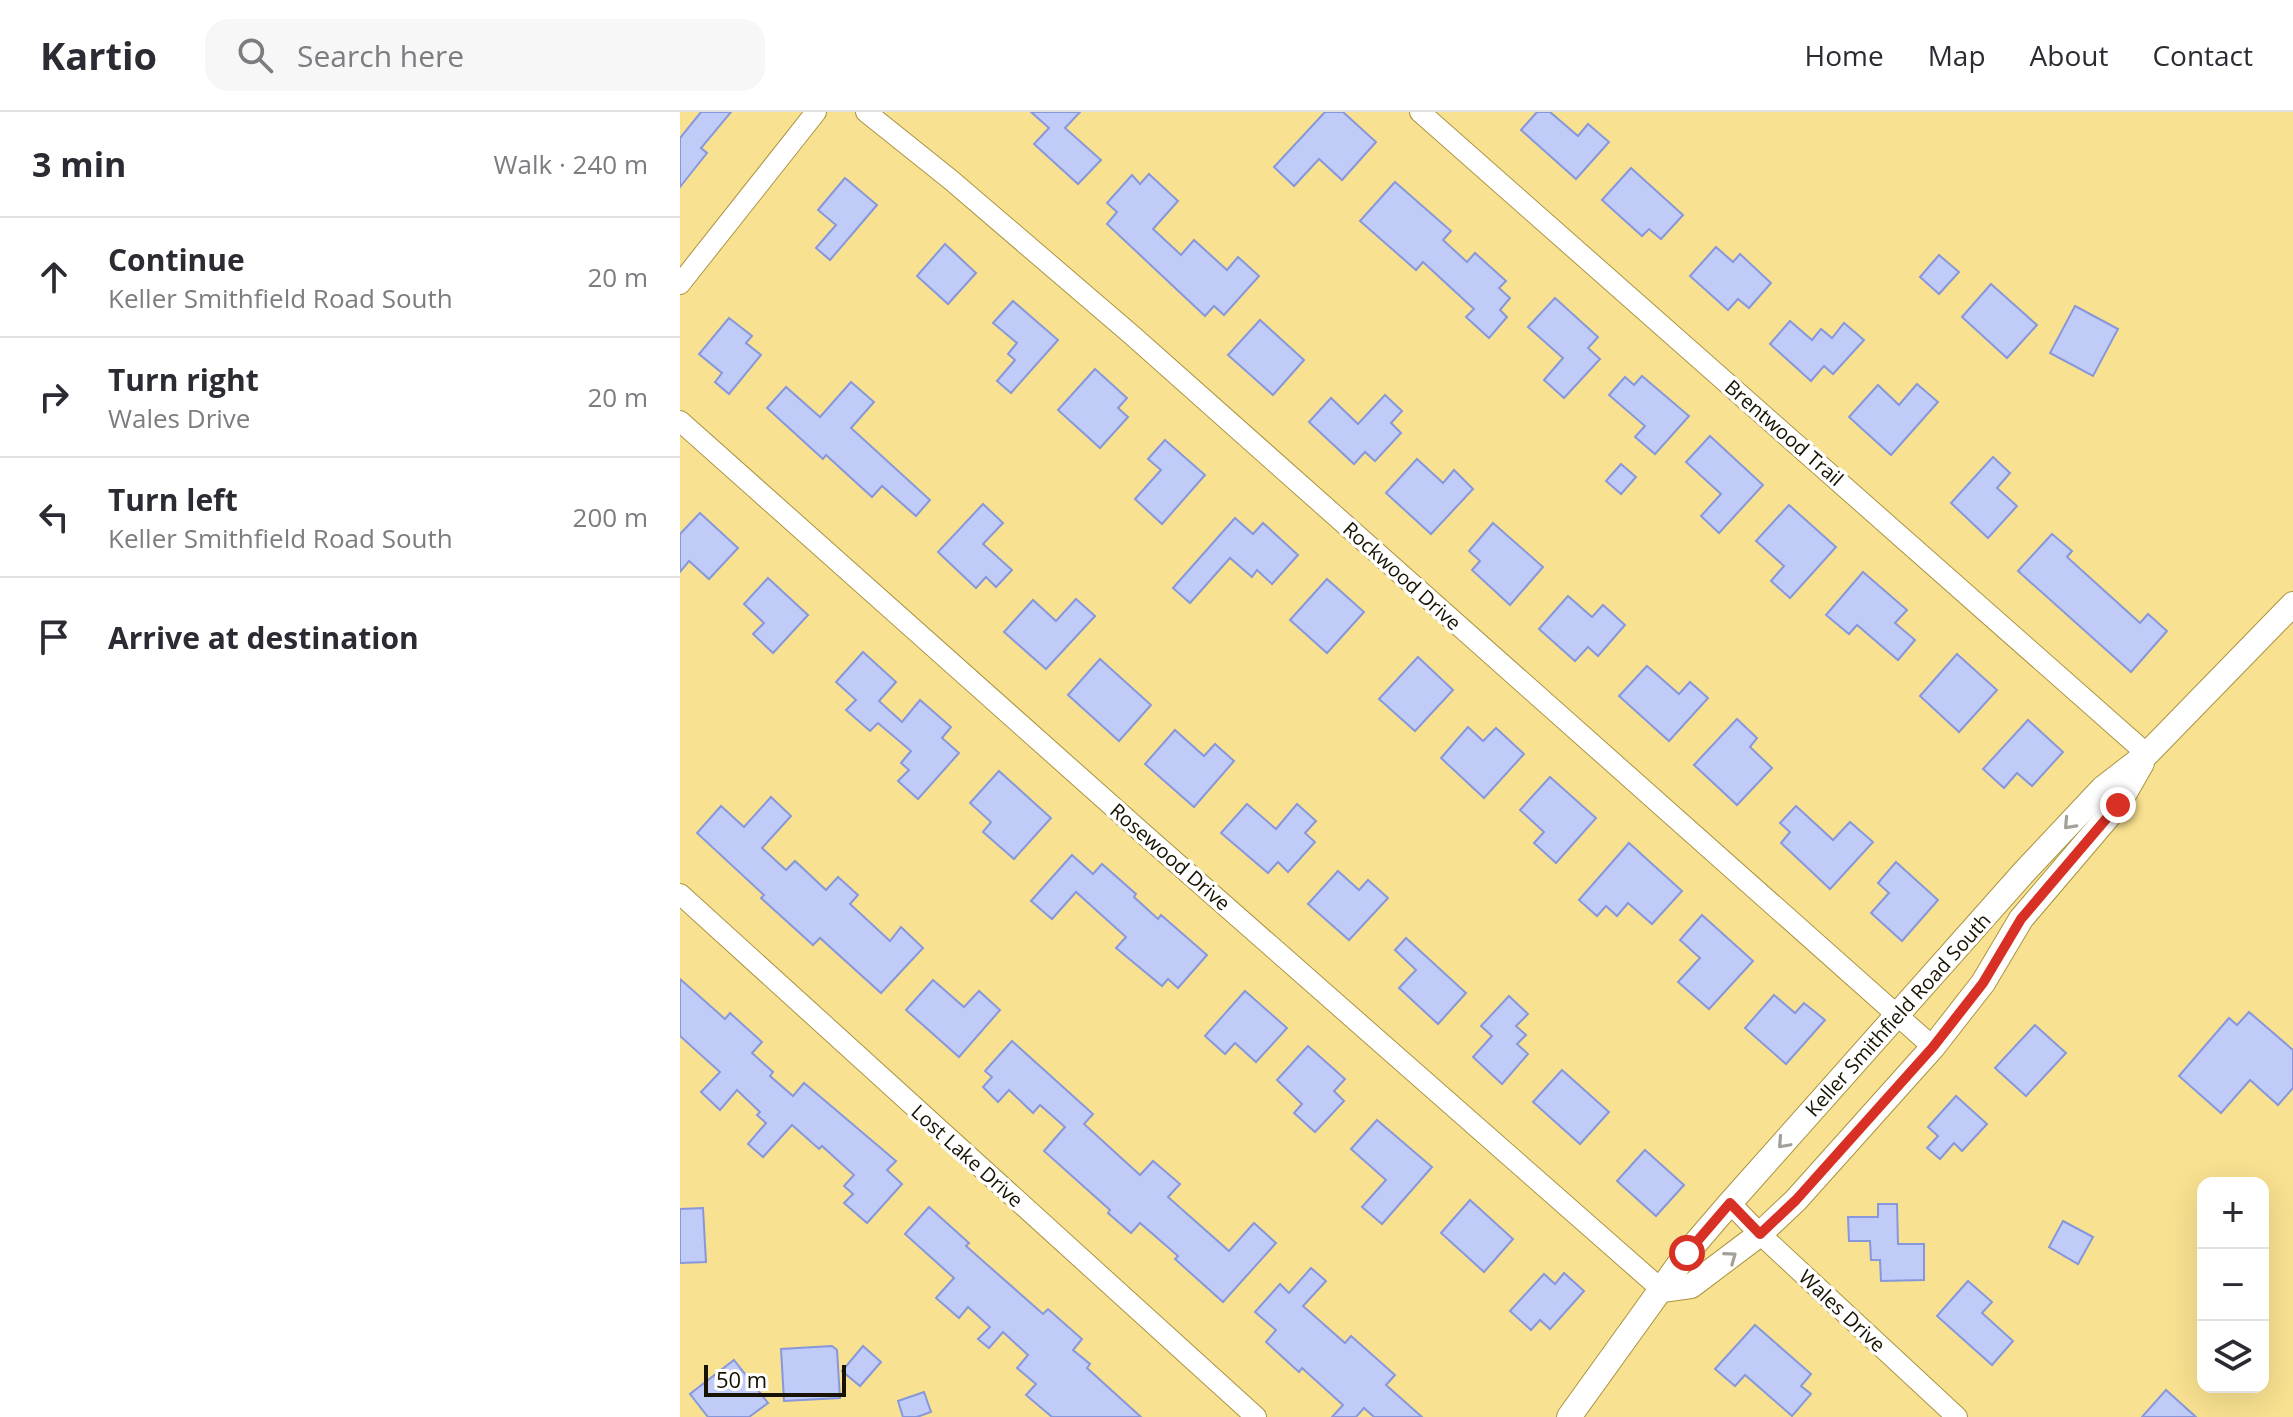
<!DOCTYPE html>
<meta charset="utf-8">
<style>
body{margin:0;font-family:"Open Sans",sans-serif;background:#f7f7f7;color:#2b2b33}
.controls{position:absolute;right:24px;bottom:24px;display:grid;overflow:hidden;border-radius:16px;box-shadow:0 8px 32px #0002}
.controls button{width:72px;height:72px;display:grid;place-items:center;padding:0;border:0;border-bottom:2px solid #e1e1e2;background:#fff;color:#2b2b33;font:40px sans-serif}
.scale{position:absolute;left:24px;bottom:20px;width:142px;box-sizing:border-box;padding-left:8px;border:4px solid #181200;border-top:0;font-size:22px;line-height:28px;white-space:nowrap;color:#181200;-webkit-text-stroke:6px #fff;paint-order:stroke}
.stop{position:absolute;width:24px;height:24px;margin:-18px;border:6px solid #d93025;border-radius:50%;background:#fff}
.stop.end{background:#d93025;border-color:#fff;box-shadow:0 2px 8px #0008}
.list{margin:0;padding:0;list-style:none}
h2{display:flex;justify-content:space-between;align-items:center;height:104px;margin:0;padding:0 32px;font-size:34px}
h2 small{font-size:26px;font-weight:400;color:#7c7c81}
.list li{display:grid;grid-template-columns:52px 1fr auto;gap:24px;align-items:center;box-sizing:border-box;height:120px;padding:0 32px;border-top:2px solid #e1e1e2}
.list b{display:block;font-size:30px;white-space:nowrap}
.list p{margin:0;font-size:26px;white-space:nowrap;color:#7c7c81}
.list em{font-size:26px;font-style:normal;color:#7c7c81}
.icon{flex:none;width:44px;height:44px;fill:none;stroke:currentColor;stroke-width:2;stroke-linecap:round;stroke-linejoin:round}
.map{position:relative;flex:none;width:1613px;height:1305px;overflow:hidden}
header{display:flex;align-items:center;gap:48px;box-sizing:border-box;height:112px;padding:0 40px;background:#fff;border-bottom:2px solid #e1e1e2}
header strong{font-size:38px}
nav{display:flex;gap:44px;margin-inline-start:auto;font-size:28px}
.search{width:560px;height:72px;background:#f7f7f7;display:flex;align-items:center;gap:20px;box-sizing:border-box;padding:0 28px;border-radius:24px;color:#7c7c81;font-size:30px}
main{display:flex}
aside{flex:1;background:#fff}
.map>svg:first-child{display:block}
.building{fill:#c0cbf7;stroke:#8797dc;stroke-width:2}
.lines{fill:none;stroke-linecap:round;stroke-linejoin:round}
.minor-casing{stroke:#aa9443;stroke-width:22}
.major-casing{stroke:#aa9443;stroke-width:26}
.minor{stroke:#fff;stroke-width:20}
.major{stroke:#fff;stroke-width:24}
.oneway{stroke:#a3a099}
.route{stroke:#d93025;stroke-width:10}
.labels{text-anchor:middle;stroke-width:7;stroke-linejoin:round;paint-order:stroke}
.street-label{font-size:20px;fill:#181200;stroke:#fff}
</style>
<header>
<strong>Kartio</strong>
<div class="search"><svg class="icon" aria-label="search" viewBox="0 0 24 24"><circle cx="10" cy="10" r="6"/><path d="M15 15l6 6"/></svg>Search here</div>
<nav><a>Home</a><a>Map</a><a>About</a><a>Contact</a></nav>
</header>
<main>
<aside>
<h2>3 min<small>Walk · 240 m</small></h2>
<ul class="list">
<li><svg class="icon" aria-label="ahead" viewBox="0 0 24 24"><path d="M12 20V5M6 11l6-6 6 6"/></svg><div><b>Continue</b><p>Keller Smithfield Road South</p></div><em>20 m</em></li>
<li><svg class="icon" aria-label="right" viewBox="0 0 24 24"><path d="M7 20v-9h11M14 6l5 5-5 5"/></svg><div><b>Turn right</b><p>Wales Drive</p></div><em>20 m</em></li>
<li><svg class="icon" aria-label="left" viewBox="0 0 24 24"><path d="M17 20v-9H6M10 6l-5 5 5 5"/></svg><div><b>Turn left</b><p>Keller Smithfield Road South</p></div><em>200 m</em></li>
<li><svg class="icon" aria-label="arrive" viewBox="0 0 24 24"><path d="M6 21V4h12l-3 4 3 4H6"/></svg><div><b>Arrive at destination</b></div></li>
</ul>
</aside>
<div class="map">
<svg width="1613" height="1305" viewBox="0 0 1613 1305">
<rect width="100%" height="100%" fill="#f8e190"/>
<g class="building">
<polygon points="21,0 51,0 21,36 27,41 0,75 0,26"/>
<polygon points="351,0 400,0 385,16 421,48 398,72 354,32 369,16"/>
<polygon points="645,0 663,0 696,30 662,68 639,47 614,74 594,55"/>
<polygon points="857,0 870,0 898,24 908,12 929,30 896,67 841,18"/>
<polygon points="951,56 1003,103 981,127 969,117 962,124 922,88"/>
<polygon points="469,62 498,89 473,117 501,143 514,128 547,158 558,145 579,164 544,203 534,194 525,204 427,112 437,100 427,91 452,63 460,72"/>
<polygon points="165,66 197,93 150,148 136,136 156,113 138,98"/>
<polygon points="715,70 771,119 763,128 787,150 795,141 826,169 819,176 830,186 820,198 827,205 809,226 786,205 794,197 743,150 736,158 680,109"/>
<polygon points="265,132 296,161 268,192 237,164"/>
<polygon points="1036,135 1053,150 1060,142 1091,171 1069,196 1058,187 1048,198 1010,164"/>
<polygon points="1259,143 1279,160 1259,182 1240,165"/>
<polygon points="1311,172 1357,213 1327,246 1282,205"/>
<polygon points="875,186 918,225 908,236 920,247 884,286 864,268 883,246 848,215"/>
<polygon points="333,189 378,228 331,281 317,269 335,248 328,242 337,231 313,211"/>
<polygon points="1395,194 1438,217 1413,264 1370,241"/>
<polygon points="49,206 72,224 66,231 81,243 49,282 35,270 42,261 19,242"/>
<polygon points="580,208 624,248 593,283 548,243"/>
<polygon points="1110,209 1132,228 1141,217 1152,226 1164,211 1184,228 1153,262 1144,254 1131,269 1090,232"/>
<polygon points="415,257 447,286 438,296 448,305 420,336 378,298"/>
<polygon points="962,264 1009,304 975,342 955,325 965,314 929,283 945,265 954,273"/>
<polygon points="171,270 194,290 171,316 250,388 236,404 202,374 192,385 146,343 143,347 87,296 106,275 140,305"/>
<polygon points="1237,272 1258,290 1211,343 1169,305 1198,273 1219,293"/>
<polygon points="705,283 722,299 711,311 721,321 695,349 685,340 674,352 629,310 651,286 678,312"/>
<polygon points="1030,324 1083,373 1039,421 1021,404 1041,382 1006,350"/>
<polygon points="485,328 525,363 482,412 455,387 481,358 468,347"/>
<polygon points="1313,345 1330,361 1317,376 1337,394 1308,426 1271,391"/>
<polygon points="737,347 763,371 774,358 793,377 751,422 706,381"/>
<polygon points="941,352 956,365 941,382 926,369"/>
<polygon points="303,392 323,411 303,432 332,458 316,475 306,465 296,476 258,440"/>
<polygon points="1109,393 1156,435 1110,486 1091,469 1104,454 1076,429"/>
<polygon points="20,401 58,436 29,467 9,449 0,460 0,422"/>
<polygon points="555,406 573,422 583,411 618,443 592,472 577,458 572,465 550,446 510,491 493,476"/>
<polygon points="813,411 863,455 830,493 792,458 800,449 789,439"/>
<polygon points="1372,422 1392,439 1387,445 1460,511 1468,502 1487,519 1451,560 1338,459"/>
<polygon points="1183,460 1227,498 1215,511 1235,528 1218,548 1177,513 1169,522 1146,503"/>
<polygon points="88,466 128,503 93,541 73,522 84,511 64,492"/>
<polygon points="647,467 684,500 647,541 610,508"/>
<polygon points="888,484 912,505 923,493 945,513 918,544 908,535 895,549 859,517"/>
<polygon points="396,487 415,504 366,557 324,520 353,488 376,509"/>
<polygon points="183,540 216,570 199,589 222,610 240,588 271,615 262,626 279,641 238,687 218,669 229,658 221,651 231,639 198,611 190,619 166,598 176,588 156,570"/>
<polygon points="1277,542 1317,578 1279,620 1240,584"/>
<polygon points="738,545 773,578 735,619 699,587"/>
<polygon points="420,547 471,593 439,629 388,583"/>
<polygon points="967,554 999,582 1010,570 1028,586 989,629 939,584"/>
<polygon points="1057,607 1077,626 1070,635 1092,656 1057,693 1014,653"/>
<polygon points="1348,608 1383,640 1352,674 1337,661 1324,676 1303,657"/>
<polygon points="788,615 803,629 816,616 844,642 804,686 761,646"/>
<polygon points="495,618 524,644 535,632 554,649 514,695 465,652"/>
<polygon points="319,659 371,706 334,747 303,720 311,710 290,691"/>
<polygon points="870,665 916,706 876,751 854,731 864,720 840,698"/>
<polygon points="91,685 111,704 82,736 106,758 115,749 146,778 158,765 178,783 170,792 210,829 221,815 243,836 201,881 140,826 133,833 81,786 84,783 17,721 41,694 64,715"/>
<polygon points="567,692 596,717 617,692 636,709 625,721 635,730 608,760 598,750 588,761 541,721"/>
<polygon points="1116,694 1153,728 1170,710 1193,730 1150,777 1101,731 1110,720 1100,711"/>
<polygon points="949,731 1002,779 972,812 948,791 937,804 926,794 917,804 899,788"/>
<polygon points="392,743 413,762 422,752 456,782 454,785 478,807 481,803 527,843 498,876 488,867 482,874 436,836 446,825 396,780 372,807 351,789"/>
<polygon points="1216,750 1258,788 1222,829 1191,801 1209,781 1198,771"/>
<polygon points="658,759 679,778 688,768 708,786 669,828 628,792"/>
<polygon points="1022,803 1073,849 1029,897 998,870 1020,846 1000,828"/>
<polygon points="726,826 786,881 758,912 719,876 736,858 715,838"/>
<polygon points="0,867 45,907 50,901 82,930 72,941 93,960 90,964 113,984 124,971 216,1049 207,1058 222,1072 187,1111 164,1091 173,1082 164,1074 174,1063 142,1034 139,1037 112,1013 83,1045 68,1032 86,1011 77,1003 80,1000 57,978 40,998 21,980 40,960 0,924"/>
<polygon points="253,868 284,895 299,879 320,898 279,945 226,898"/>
<polygon points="565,879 607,916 576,950 555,931 545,942 525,924"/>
<polygon points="1094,883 1115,901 1124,891 1145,908 1106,952 1065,916"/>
<polygon points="829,884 848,902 836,914 846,923 837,932 848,942 822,972 793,945 812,924 801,914"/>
<polygon points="1569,900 1613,938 1613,976 1598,993 1570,968 1541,1001 1499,964 1549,906 1557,913"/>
<polygon points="1355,913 1386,941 1346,984 1315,956"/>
<polygon points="332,929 413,1002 404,1012 460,1063 473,1049 500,1072 488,1085 549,1139 574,1111 596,1131 543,1190 495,1147 498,1144 460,1111 451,1121 428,1101 430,1098 364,1039 385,1015 360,993 353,1001 329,978 318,990 303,975 312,965 305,959"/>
<polygon points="628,934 665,967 654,979 664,989 635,1020 614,1001 622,992 597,968"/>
<polygon points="882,958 929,1000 900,1032 853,990"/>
<polygon points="1276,984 1307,1012 1282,1039 1274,1031 1260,1047 1247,1036 1258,1024 1248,1015"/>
<polygon points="697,1008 752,1055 702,1112 682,1095 706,1068 671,1037"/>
<polygon points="965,1038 1004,1073 976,1104 937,1069"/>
<polygon points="790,1088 833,1127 804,1160 761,1121"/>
<polygon points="1198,1092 1217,1092 1218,1132 1244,1132 1244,1168 1201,1169 1200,1148 1191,1148 1190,1129 1169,1129 1168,1105 1198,1105"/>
<polygon points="249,1095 289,1131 286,1134 363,1202 368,1197 402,1227 393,1238 410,1252 407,1256 461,1305 372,1305 346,1283 356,1272 337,1256 348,1243 323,1220 309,1236 298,1227 310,1215 288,1195 279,1206 256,1186 274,1166 225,1122"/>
<polygon points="23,1096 26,1150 0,1151 0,1097"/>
<polygon points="1383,1109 1413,1125 1398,1152 1369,1135"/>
<polygon points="631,1156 646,1169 623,1194 665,1231 671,1224 715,1263 706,1273 742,1305 694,1305 684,1296 676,1305 652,1305 663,1293 622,1256 619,1260 586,1230 596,1218 575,1200 600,1172 609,1181"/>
<polygon points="884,1161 904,1179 870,1217 860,1208 851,1218 830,1199 864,1162 875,1172"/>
<polygon points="1288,1169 1312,1190 1302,1201 1333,1229 1312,1253 1257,1204"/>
<polygon points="1075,1213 1131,1262 1121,1274 1131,1282 1112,1304 1065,1263 1055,1274 1035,1257"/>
<polygon points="152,1234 157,1238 160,1286 104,1289 101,1237"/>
<polygon points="183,1234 201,1250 180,1274 162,1259"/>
<polygon points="54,1248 88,1291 69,1305 28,1305 10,1282"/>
<polygon points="1486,1278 1516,1305 1462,1305"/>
<polygon points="244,1280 251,1300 237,1305 223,1305 218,1289"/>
</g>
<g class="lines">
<defs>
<g id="minor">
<polyline points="186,0 271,68 453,224 1253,935"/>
<polyline points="740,0 1467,642"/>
<polyline points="0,172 136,0"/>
<polyline points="0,309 467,725 982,1178"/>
<polyline points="0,782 576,1305"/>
<polyline points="1050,1091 1080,1122 1277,1305"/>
</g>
<g id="major">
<polyline points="982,1178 1011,1174 1080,1122 1116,1088 1253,935 1303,871 1341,807 1438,693 1462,651"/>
<polyline points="889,1305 1007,1141 1050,1091 1345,759 1423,676 1467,642 1613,492"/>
</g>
</defs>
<use href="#minor" class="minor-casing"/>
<use href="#major" class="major-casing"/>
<use href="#minor" class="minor"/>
<use href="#major" class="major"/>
</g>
<defs><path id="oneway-chevron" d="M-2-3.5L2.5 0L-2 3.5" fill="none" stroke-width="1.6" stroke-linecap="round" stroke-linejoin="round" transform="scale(2)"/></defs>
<g class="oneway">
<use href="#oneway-chevron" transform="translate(1389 712) rotate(133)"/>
<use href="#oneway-chevron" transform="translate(1103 1031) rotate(132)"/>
<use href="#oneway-chevron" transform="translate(1051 1145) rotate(-36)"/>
</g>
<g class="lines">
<polyline class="route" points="1007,1141 1050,1091 1080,1122 1116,1088 1253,935 1303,871 1341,807 1438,693"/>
</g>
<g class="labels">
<g class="street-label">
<text transform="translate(1104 321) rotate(41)" y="7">Brentwood Trail</text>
<text transform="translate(722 464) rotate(42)" y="7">Rockwood Drive</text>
<text transform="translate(490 745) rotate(41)" y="7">Rosewood Drive</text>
<text transform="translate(1218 903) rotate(-48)" y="7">Keller Smithfield Road South</text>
<text transform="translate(287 1044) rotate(42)" y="7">Lost Lake Drive</text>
<text transform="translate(1162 1199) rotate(43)" y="7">Wales Drive</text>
</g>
</g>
</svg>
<div class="controls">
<button>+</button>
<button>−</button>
<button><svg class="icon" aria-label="layers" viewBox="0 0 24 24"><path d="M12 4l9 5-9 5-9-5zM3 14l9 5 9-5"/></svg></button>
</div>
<div class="scale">50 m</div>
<div class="stop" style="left:1007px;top:1141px"></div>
<div class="stop end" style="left:1438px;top:693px"></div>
</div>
</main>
